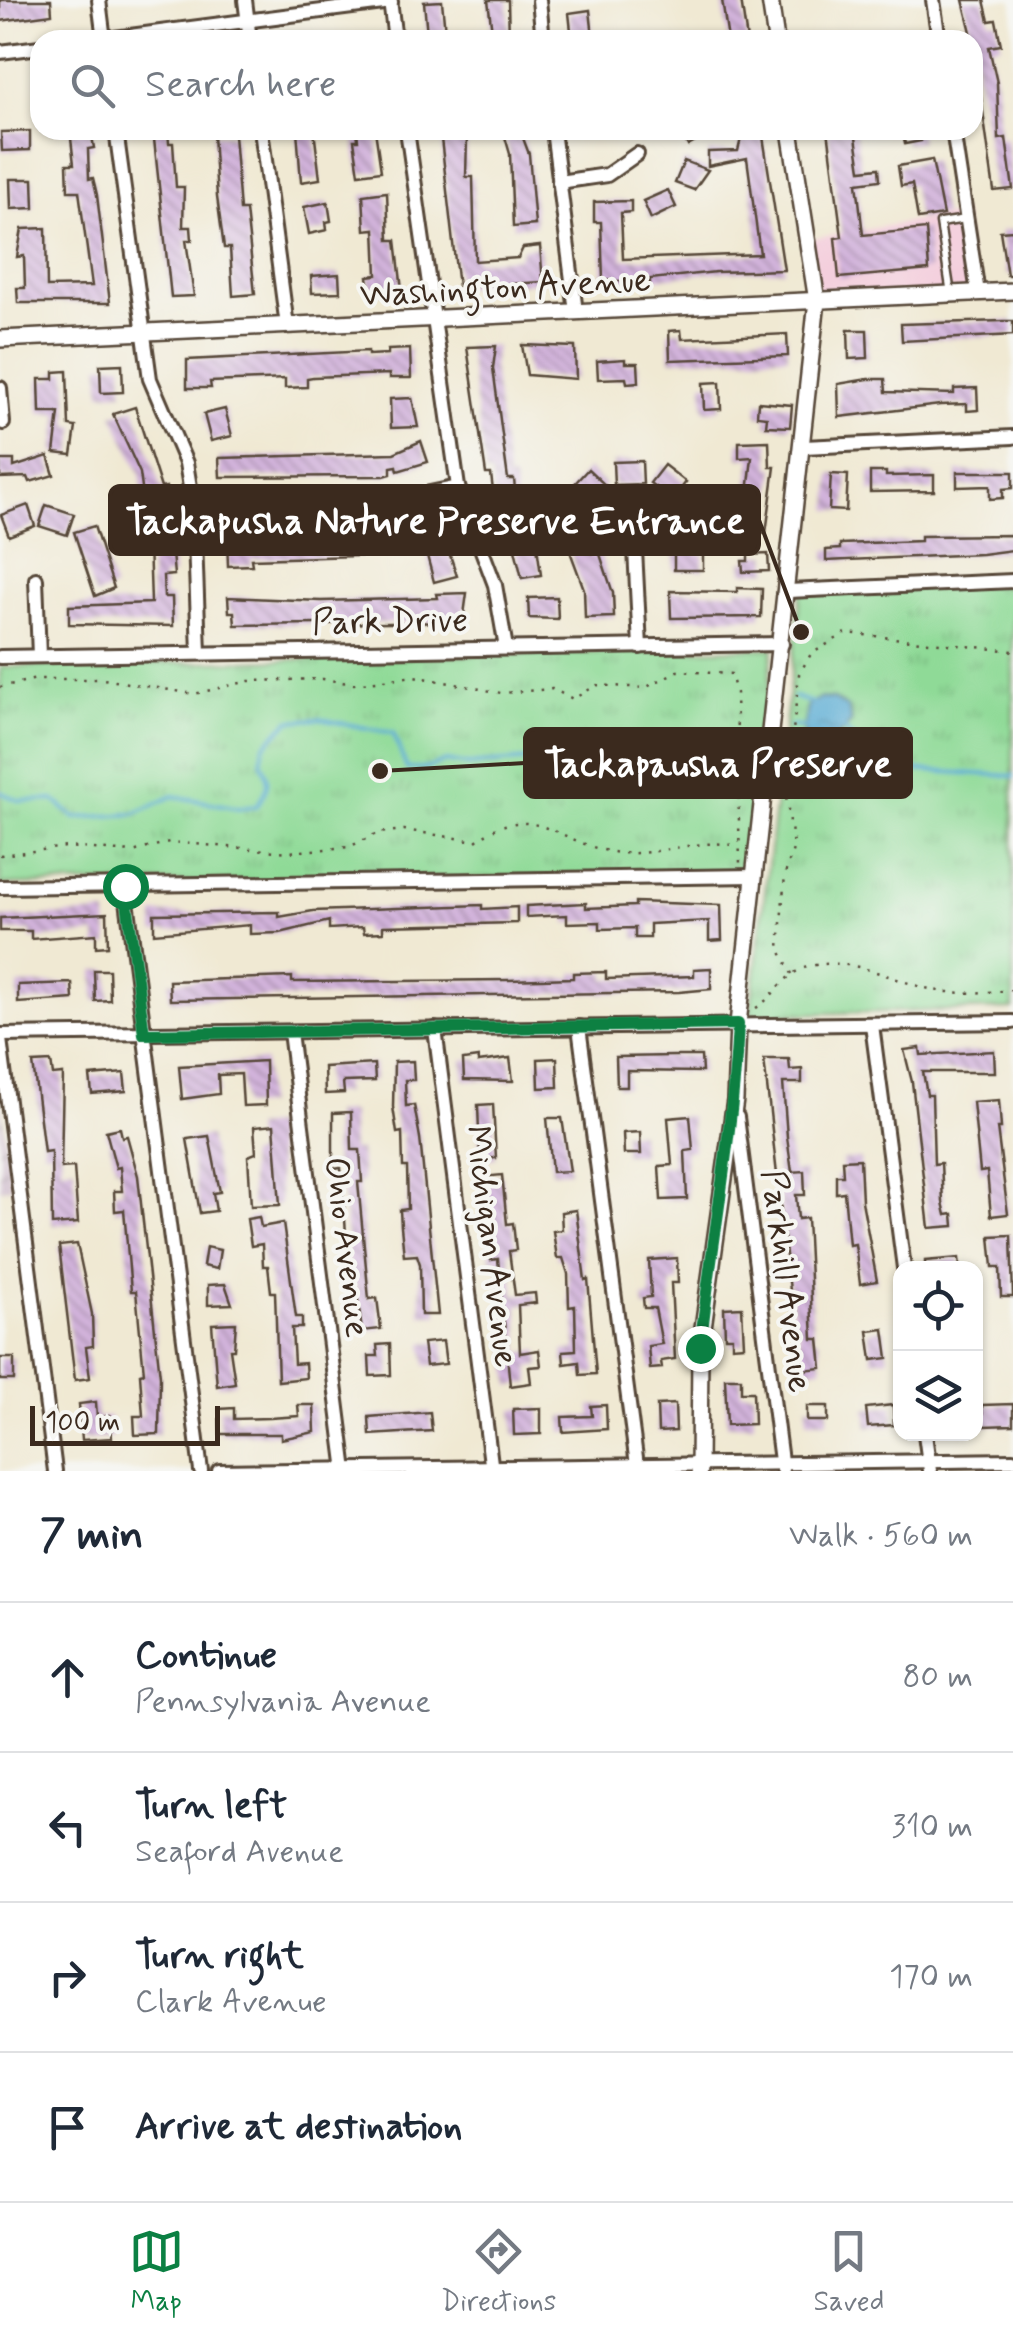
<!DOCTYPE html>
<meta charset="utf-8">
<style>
body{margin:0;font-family:Mynerve,sans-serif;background:#f2f2f3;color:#1f2937}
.controls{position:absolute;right:30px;bottom:30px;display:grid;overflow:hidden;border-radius:20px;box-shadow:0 2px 8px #0004}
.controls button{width:90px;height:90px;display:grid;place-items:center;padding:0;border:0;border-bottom:2px solid #e0e1e3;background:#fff;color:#1f2937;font:50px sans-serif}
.scale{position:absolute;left:30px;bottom:25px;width:190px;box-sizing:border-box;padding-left:10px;border:5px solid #3b2a1e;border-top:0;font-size:28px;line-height:35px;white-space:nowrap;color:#3b2a1e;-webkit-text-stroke:8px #f6f6f2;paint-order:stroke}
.stop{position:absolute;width:30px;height:30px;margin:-22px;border:8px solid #0b8043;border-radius:50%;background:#fff}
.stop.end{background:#0b8043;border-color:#fff;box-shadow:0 2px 10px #0008}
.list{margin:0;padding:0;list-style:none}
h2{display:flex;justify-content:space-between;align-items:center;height:130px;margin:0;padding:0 40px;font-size:42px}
h2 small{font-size:32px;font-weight:400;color:#747a83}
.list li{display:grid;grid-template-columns:65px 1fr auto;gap:30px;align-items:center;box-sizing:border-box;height:150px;padding:0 40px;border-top:2px solid #e0e1e3}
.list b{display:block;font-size:38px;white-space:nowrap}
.list p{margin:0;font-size:32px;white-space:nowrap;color:#747a83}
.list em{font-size:32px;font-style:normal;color:#747a83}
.icon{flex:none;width:55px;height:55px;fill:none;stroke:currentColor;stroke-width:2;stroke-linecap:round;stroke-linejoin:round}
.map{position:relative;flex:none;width:1013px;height:1471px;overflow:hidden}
.search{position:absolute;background:#fff;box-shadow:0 2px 8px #0004;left:30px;right:30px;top:30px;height:110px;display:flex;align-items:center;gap:25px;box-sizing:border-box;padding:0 35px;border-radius:30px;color:#747a83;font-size:38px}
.sheet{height:730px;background:#fff}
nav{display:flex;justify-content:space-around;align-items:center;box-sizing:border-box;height:140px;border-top:2px solid #e0e1e3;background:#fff;font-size:28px;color:#747a83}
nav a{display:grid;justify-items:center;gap:5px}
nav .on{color:#0b8043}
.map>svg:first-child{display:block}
.built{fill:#f4cfdd}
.industrial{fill:url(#industrial-furrows)}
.park{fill:url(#park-tufts);stroke:#65825a;stroke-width:2.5}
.water{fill:url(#water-ripples);stroke:#496a78;stroke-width:2.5}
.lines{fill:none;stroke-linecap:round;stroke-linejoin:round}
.stream{stroke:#57aad3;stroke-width:4}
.building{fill:url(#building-back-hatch)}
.service-casing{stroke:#564739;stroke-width:11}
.minor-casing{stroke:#564739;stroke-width:18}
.tertiary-casing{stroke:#564739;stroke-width:20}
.path{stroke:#564739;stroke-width:2.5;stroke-dasharray:2.5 8;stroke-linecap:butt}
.service{stroke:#fff;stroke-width:6}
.minor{stroke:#fff;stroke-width:12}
.tertiary{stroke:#fff;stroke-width:15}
.route{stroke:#0b8043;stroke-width:12}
.labels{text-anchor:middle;stroke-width:8;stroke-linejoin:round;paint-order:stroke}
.street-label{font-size:35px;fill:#3b2a1e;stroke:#f6f6f2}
.leader{fill:none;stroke:#3b2a1e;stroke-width:4}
.callout-dot{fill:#3b2a1e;stroke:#f6f6f2;stroke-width:4}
.callout{fill:#3b2a1e;stroke:#3b2a1e;stroke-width:4}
.callout-label{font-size:38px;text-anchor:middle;font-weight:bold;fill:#fff}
</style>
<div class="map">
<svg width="1013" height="1471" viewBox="0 0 1013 1471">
<defs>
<pattern id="industrial-furrows" width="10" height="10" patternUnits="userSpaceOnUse" patternTransform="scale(2.5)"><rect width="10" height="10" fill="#d0bdcd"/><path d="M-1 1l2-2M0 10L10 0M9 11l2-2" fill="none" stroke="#aa9aa6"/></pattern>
<pattern id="park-tufts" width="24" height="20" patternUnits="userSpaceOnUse" patternTransform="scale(2.5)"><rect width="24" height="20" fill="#8fda97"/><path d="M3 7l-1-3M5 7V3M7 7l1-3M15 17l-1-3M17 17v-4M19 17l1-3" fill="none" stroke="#7cbb82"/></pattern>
<pattern id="water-ripples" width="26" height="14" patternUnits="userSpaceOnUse" patternTransform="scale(2.5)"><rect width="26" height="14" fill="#57aad3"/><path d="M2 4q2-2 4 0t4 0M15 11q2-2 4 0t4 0" fill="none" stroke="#498bab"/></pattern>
<pattern id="building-back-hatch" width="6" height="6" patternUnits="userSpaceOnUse" patternTransform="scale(2.5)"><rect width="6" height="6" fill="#d2b3db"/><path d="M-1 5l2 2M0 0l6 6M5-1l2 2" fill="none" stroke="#ac92b1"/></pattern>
</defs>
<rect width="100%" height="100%" fill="#f6f6f2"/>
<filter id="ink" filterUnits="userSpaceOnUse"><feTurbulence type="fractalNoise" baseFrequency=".01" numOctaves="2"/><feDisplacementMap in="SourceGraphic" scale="20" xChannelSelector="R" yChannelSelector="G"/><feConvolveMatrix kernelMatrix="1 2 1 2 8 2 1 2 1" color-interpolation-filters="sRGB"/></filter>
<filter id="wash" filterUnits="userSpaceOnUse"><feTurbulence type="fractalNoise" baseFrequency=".0048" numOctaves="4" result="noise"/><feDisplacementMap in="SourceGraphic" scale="40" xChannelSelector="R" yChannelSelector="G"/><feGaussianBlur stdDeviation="2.25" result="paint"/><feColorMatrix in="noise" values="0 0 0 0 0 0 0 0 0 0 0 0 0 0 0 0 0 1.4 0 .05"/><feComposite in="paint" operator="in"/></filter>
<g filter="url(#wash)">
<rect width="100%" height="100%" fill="#f0e9d3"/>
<polygon class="built" points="963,213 975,291 819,297 810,239"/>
<polygon class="industrial" points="0,1087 11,1188 0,1189"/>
<g class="park">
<polygon points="1013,584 1013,1009 750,1015 801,592"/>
<polygon points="773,648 747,874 0,885 0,667"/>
</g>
<polygon class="water" points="820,698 834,699 848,708 852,722 837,737 823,743 817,757 807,754 803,729 807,706"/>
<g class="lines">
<g class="stream">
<polyline points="794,697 816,704"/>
<polyline points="790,726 805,727"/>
<polyline points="842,726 885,775"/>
<polyline points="779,760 855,780 910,770 1013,776"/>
<path d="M0 792 20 801 54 800 75 818 134 814 173 796 239 808 257 806C267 789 272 780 261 762L264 746 289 721 320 719 393 733 407 769 428 768 446 761 468 765 530 760 590 773 611 765 656 778 713 758 758 756"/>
</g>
</g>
<g id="blocks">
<g class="building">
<polygon points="0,0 51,0 52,14 0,21"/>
<polygon points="488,0 508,0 509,40 493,40"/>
<polygon points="722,0 741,0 747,40 728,40"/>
<polygon points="963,0 984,0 989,21 996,20 1001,45 989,47 997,83 999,139 1006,138 1013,189 994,191 973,40"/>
<polygon points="442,1 445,32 427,34 424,2"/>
<polygon points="590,10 593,37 572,40 569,13"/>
<polygon points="70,130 91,130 94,148 88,149 89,179 93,178 97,195 110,303 18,303 17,288 25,288 24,256 17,257 22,229 46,228 47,287 92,286 79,191 68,191 67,164 74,164"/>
<polygon points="153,130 168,130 169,143 173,143 176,187 184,187 183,227 191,227 192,240 186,240 194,296 171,297"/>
<polygon points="297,130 314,130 320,179 301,182"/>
<polygon points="357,130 375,130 381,171 359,174 354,140 358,140"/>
<polygon points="440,130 460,130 460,136 467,136 466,177 473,177 475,261 518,258 523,248 540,246 543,282 458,287"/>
<polygon points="503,130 520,130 529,154 535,225 513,227 510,154"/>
<polygon points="680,130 717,130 688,146"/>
<polygon points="743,130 762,130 784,270 716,272 650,279 650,283 603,280 601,222 594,222 594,202 631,201 631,212 621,213 623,259 760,254 747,158 708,166 708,152 738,151"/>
<polygon points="828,130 855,130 861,170 879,168 880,180 857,183 863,235 926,229 929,270 839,278 835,238 842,237"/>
<polygon points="902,130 919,130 921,141 905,144"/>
<polygon points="30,131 30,150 2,151 1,132"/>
<polygon points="213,135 234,135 240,210 246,210 255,294 233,296 230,248 224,248 217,197"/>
<polygon points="932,160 943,215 918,219 912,184 901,186 898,166"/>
<polygon points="684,161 708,170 694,190 675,183"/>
<polygon points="10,179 33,179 34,208 11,209"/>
<polygon points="668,190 676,207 651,219 643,201"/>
<polygon points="387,192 389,240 396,240 402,290 370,294 368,276 377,275 375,229 365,230 363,195"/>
<polygon points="328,202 331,221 326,222 327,230 309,234 304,207"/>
<polygon points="1013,230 1013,275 1007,275 1000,231"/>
<polygon points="339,274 340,292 312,293 311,276"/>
<polygon points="1003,321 1013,321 1013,335 902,341 901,324"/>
<polygon points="681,330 682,339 787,334 788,356 670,360 669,331"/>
<polygon points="848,330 867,330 868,358 849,359"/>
<polygon points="522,345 575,347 576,379 527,375"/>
<polygon points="496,346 493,368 508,479 514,479 517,513 527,512 530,547 537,546 541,575 522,578 513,541 507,541 504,507 495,508 491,474 486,474 467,347"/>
<polygon points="410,349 411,378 389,378 389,374 313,377 307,378 307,387 285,388 285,379 210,382 211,388 187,388 187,360 368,351 368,355 388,354 388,350"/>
<polygon points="625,359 625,363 638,363 639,382 627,383 626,378 598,379 597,361"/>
<polygon points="122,364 123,392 101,393 100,365"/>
<polygon points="67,371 69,426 76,427 72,455 54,453 59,413 40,413 39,379 54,379 54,372"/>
<polygon points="868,379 885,379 886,392 954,394 954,389 977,388 978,410 967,411 967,404 940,405 839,417 838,384"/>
<polygon points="720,382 721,409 704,410 703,383"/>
<polygon points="412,398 418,427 391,428 390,399"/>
<polygon points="758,402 792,405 790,427 766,426 767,417 757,416"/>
<polygon points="135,407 161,488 166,487 174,575 163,576 164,597 172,597 173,626 69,624 69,606 151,603 149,542 140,473 113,414"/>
<polygon points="225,409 232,436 211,441 204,414"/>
<polygon points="421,441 428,462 398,471 397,466 391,467 391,474 384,476 220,477 219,458 394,453"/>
<polygon points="769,441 770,467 775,467 766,533 744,530 752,457 739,458 739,442"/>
<polygon points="48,456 54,475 30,482 28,477 0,478 0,460 14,460 14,467"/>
<polygon points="642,461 643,484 614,485 613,462"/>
<polygon points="664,465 686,482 672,500 650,483"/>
<polygon points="588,469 605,485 585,507 568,491"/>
<polygon points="870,472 886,472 886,476 934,475 934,491 870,492"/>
<polygon points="957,472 1013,472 1013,488 1003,489 1003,498 990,499 990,486 957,487"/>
<polygon points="831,474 848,475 846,511 829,510"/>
<polygon points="702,504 698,554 703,554 703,570 674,570 674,542 681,542 679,505"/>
<polygon points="28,505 35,526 9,536 1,515"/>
<polygon points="46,505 74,514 67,535 39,526"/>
<polygon points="567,518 591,518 592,553 599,551 613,593 614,617 585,618 584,589 568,546"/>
<polygon points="439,522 457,576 434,582 425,548 416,549 412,529"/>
<polygon points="94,526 114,588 95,596 74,532"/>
<polygon points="393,534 394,555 251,559 252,565 228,566 227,538"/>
<polygon points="1013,535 1013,550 982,554 826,561 826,550 840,549 840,544 921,541 921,536"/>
<polygon points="768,554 769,571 743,572 742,561 748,561 748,555"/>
<polygon points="737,588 762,589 761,617 671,618 670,591 737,592"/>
<polygon points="467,593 463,622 235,625 234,612 229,612 228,597 321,601 438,598 437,594"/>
<polygon points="557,597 558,619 529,618 528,598"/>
<polygon points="635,902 721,905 722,940 709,941 709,921 650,924 650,938 635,938 635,928 600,929 600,922 567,923 567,915 526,917 526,906 586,903 586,908 635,906"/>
<polygon points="482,905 482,909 517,907 517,923 383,926 383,932 364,933 363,927 329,929 329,921 280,933 250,934 250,925 154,933 154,914 279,912 279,917 313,911"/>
<polygon points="107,913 108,946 96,947 96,934 31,939 31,931 0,931 0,918"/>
<polygon points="711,968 711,989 679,992 170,1000 169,981 292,977 292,982 508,980 573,978 573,973 606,972 606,979 694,976 694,969"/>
<polygon points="94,970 109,970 110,1000 95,1001"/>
<polygon points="72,983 73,999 18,1003 18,985"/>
<polygon points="920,1048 921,1055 994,1051 995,1072 923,1072 927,1095 932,1095 934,1164 941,1163 943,1202 946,1215 953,1214 954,1226 929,1228 912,1082 904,1050"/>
<polygon points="674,1056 701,1056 702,1072 627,1071 627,1087 617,1087 616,1057"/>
<polygon points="478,1058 478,1062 510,1058 513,1081 464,1080 463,1060"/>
<polygon points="557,1058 558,1087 539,1088 538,1059"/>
<polygon points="764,1059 789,1059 790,1070 802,1069 802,1083 783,1083 787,1137 792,1172 804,1171 805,1195 796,1195 798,1219 807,1218 813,1339 819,1339 822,1368 803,1370 798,1326 794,1326"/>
<polygon points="265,1061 266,1105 243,1106 241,1074 218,1075 219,1094 182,1099 179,1066"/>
<polygon points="413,1061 414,1080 405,1080 406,1106 414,1105 420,1138 438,1315 421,1315 420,1264 417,1255 404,1256 401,1227 400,1210 408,1209 407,1167 403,1167 402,1132 397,1133 393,1107 394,1062"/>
<polygon points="51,1062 53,1075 63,1074 61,1168 74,1167 78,1223 52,1225 51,1151 44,1152 33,1063"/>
<polygon points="374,1064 375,1081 343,1082 344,1093 325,1094 324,1067"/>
<polygon points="124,1073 126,1091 92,1094 90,1076"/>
<polygon points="999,1100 1001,1128 997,1128 1008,1214 991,1216 987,1171 980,1172 973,1102"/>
<polygon points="493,1104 496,1158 480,1159 478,1105"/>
<polygon points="351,1112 352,1150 360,1150 362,1182 358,1182 369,1299 377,1298 381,1329 362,1331 356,1285 350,1285 341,1168 334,1169 333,1152 333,1113"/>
<polygon points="690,1116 693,1150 685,1151 687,1199 661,1200 659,1166 672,1165 668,1118"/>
<polygon points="547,1118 562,1118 570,1171 552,1172"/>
<polygon points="274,1125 280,1205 251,1206 248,1156 256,1153 254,1127"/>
<polygon points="120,1128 122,1137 127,1136 138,1176 160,1376 159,1434 135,1435 134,1416 143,1416 140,1374 144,1373 136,1291 131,1291 124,1210 115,1211 114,1191 122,1191 120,1167 116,1168 106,1131"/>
<polygon points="640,1132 641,1154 624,1154 623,1133"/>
<polygon points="209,1136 220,1192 213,1193 216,1211 200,1213 187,1139"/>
<polygon points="860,1159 862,1201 877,1281 860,1284 855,1244 849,1245 844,1192 836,1193 836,1175 843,1175 842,1160"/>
<polygon points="502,1175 507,1224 513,1223 516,1250 509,1251 515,1295 535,1293 536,1303 518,1305 520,1353 539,1350 541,1366 529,1367 531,1383 510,1386 498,1259 491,1260 482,1177"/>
<polygon points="576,1210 585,1280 588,1279 596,1374 580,1375 579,1362 564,1364 563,1351 576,1350 575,1306 569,1307 568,1274 563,1258 557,1258 553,1231 562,1230 561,1212"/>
<polygon points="259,1217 261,1227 283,1223 296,1317 302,1317 302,1328 292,1328 294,1364 305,1363 306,1378 278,1381 275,1292 271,1292 268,1266 263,1266 262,1244 251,1246 247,1219"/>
<polygon points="1011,1235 1013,1297 1001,1297 1000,1267 993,1267 990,1236"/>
<polygon points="77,1244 92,1314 93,1346 86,1347 90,1378 75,1380 59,1246"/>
<polygon points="206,1247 220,1250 217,1269 203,1266"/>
<polygon points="677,1258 678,1283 671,1283 675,1359 661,1361 662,1368 650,1369 648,1346 662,1344 655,1308 644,1308 643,1298 651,1297 649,1260"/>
<polygon points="959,1258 960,1268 925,1268 925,1261"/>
<polygon points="225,1284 232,1304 208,1305 208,1285"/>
<polygon points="742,1307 744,1345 732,1346 732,1337 725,1337 724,1308"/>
<polygon points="236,1323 234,1349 230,1349 235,1383 217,1386 212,1324"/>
<polygon points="884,1329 888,1358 872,1360 868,1331"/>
<polygon points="443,1341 446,1364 426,1366 423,1343"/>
<polygon points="390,1344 391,1375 370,1376 369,1356 378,1356 377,1345"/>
<rect x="0" y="1358" width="14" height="22"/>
<polygon points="725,1378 741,1378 741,1392 753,1392 754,1424 727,1425"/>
<polygon points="96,1402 97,1418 110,1416 112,1438 82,1440 79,1404"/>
<polygon points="675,1404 676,1431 658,1432 657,1405"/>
<polygon points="1013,1404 1013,1425 983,1426 982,1405"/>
<polygon points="298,1405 314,1405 315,1432 281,1439 281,1434 220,1434 219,1409 234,1408 234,1419 270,1418 299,1416"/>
<polygon points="606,1405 607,1429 563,1432 562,1417 592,1416 591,1406"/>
<polygon points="893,1405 894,1425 868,1427 866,1408"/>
<rect x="807" y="1406" width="21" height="15"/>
<polygon points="541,1408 541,1434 514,1435 513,1409"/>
<polygon points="430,1412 432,1431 370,1435 369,1417"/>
</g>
</g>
</g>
<g filter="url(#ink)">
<use href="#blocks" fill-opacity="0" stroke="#564739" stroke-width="2.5"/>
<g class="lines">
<defs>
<polyline id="service" points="951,294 940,223 966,219"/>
<g id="minor">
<polyline points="99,0 104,40"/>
<polyline points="245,0 250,40"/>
<polyline points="390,0 395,40"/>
<polyline points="539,0 543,40"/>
<polyline points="933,0 939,40"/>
<polyline points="99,40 391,2"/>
<polyline points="0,52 40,47"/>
<polyline points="116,130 150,379 186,463 194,511 199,653"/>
<polyline points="261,130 287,326"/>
<polyline points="407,130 458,487 495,585 506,648"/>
<polyline points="553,130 576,312"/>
<polyline points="953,130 978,293"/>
<polyline points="559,182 607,175 637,154"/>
<polyline points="0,388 3,423"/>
<polyline points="804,447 1013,437"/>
<polyline points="194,511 369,506 458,487"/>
<polyline points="634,530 640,647"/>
<polyline points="36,579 39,656"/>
<polyline points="788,591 1013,581"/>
<polyline points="0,657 782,644"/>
<polyline points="125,885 201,1471"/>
<polyline points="0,887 755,876"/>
<polyline points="872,1025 904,1268"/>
<polyline points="579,1027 637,1465"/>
<polyline points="435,1029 492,1471"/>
<polyline points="290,1032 346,1471"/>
<polyline points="0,1035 1013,1022"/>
<polyline points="0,1039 55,1471"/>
<polyline points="737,1117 782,1469"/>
<polyline points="925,1434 930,1471"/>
<polyline points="219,1471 1013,1460"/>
</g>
<g id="tertiary">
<polyline points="770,0 776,40"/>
<polyline points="0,339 1013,291"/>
<polyline points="699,1471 700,1349 735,1100 738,1024 817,301 790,130"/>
</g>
</defs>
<use href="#service" class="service-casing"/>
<use href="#minor" class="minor-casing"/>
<use href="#tertiary" class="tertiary-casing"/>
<g class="path">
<polyline points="0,687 37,679 103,679 194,694 249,681 323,679 354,684 414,676 501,693 552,689 573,699 597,685 645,688 677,671 731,674 736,693 740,864"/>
<path d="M0 855 66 847 133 852 169 842 289 852 349 847 378 833 404 830 476 841C532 796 562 848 621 853 659 856 700 837 737 846"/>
<polyline points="792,974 779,948 785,874 794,846 786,797 799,674 811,654 846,633 1013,651"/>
<path d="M756 1008C774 997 784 975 804 968 849 953 891 981 934 990 958 995 989 992 1013 990"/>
</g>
<use href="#service" class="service"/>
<use href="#minor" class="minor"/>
<use href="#tertiary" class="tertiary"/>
</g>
</g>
<g class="lines" filter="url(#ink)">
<path class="route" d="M125 886 144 1034 738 1024C733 1133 712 1240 700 1348"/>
</g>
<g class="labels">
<g class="street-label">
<text transform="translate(505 286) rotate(-3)" y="12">Washington Avenue</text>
<text transform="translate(390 620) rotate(-1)" y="12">Park Drive</text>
<text transform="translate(493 1246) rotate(83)" y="12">Michigan Avenue</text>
<text transform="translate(348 1247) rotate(83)" y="12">Ohio Avenue</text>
<text transform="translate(788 1281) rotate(83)" y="12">Parkhill Avenue</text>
</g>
</g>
<path class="leader" d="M801 632L759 520M380 771L525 763"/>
<g class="callout-dot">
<circle cx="801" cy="632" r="10"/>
<circle cx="380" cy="771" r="10"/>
</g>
<g class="callout">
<rect x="110" y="486" width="649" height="68" rx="10"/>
<rect x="525" y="729" width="386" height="68" rx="10"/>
</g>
<g class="callout-label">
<text x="435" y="533">Tackapusha Nature Preserve Entrance</text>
<text x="718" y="776">Tackapausha Preserve</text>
</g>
</svg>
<div class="controls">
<button><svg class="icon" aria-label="locate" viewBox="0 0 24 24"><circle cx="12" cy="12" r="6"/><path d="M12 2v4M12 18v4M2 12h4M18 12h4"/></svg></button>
<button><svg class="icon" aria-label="layers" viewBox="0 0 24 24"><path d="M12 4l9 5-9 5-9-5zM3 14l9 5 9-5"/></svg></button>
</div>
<div class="scale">100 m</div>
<div class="stop" style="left:125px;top:886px"></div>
<div class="stop end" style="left:700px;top:1348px"></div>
<div class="search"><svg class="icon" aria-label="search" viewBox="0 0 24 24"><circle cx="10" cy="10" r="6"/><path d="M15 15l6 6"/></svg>Search here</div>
</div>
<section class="sheet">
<h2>7 min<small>Walk · 560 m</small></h2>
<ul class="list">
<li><svg class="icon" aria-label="ahead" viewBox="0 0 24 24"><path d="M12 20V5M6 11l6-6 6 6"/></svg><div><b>Continue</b><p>Pennsylvania Avenue</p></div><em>80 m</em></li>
<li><svg class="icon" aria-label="left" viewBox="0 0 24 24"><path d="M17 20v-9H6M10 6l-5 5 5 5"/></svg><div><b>Turn left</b><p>Seaford Avenue</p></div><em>310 m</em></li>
<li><svg class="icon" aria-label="right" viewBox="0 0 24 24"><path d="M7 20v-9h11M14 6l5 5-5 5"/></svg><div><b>Turn right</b><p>Clark Avenue</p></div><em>170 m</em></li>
<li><svg class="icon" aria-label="arrive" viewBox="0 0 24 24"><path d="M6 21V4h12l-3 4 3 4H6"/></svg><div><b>Arrive at destination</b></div></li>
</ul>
</section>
<nav>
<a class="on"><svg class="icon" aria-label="map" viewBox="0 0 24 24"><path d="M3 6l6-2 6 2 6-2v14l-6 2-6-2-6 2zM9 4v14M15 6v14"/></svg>Map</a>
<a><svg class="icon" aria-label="directions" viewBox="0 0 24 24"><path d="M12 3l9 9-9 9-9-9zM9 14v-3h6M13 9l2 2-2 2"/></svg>Directions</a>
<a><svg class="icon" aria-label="saved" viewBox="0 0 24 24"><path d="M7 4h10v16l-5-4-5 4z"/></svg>Saved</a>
</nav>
